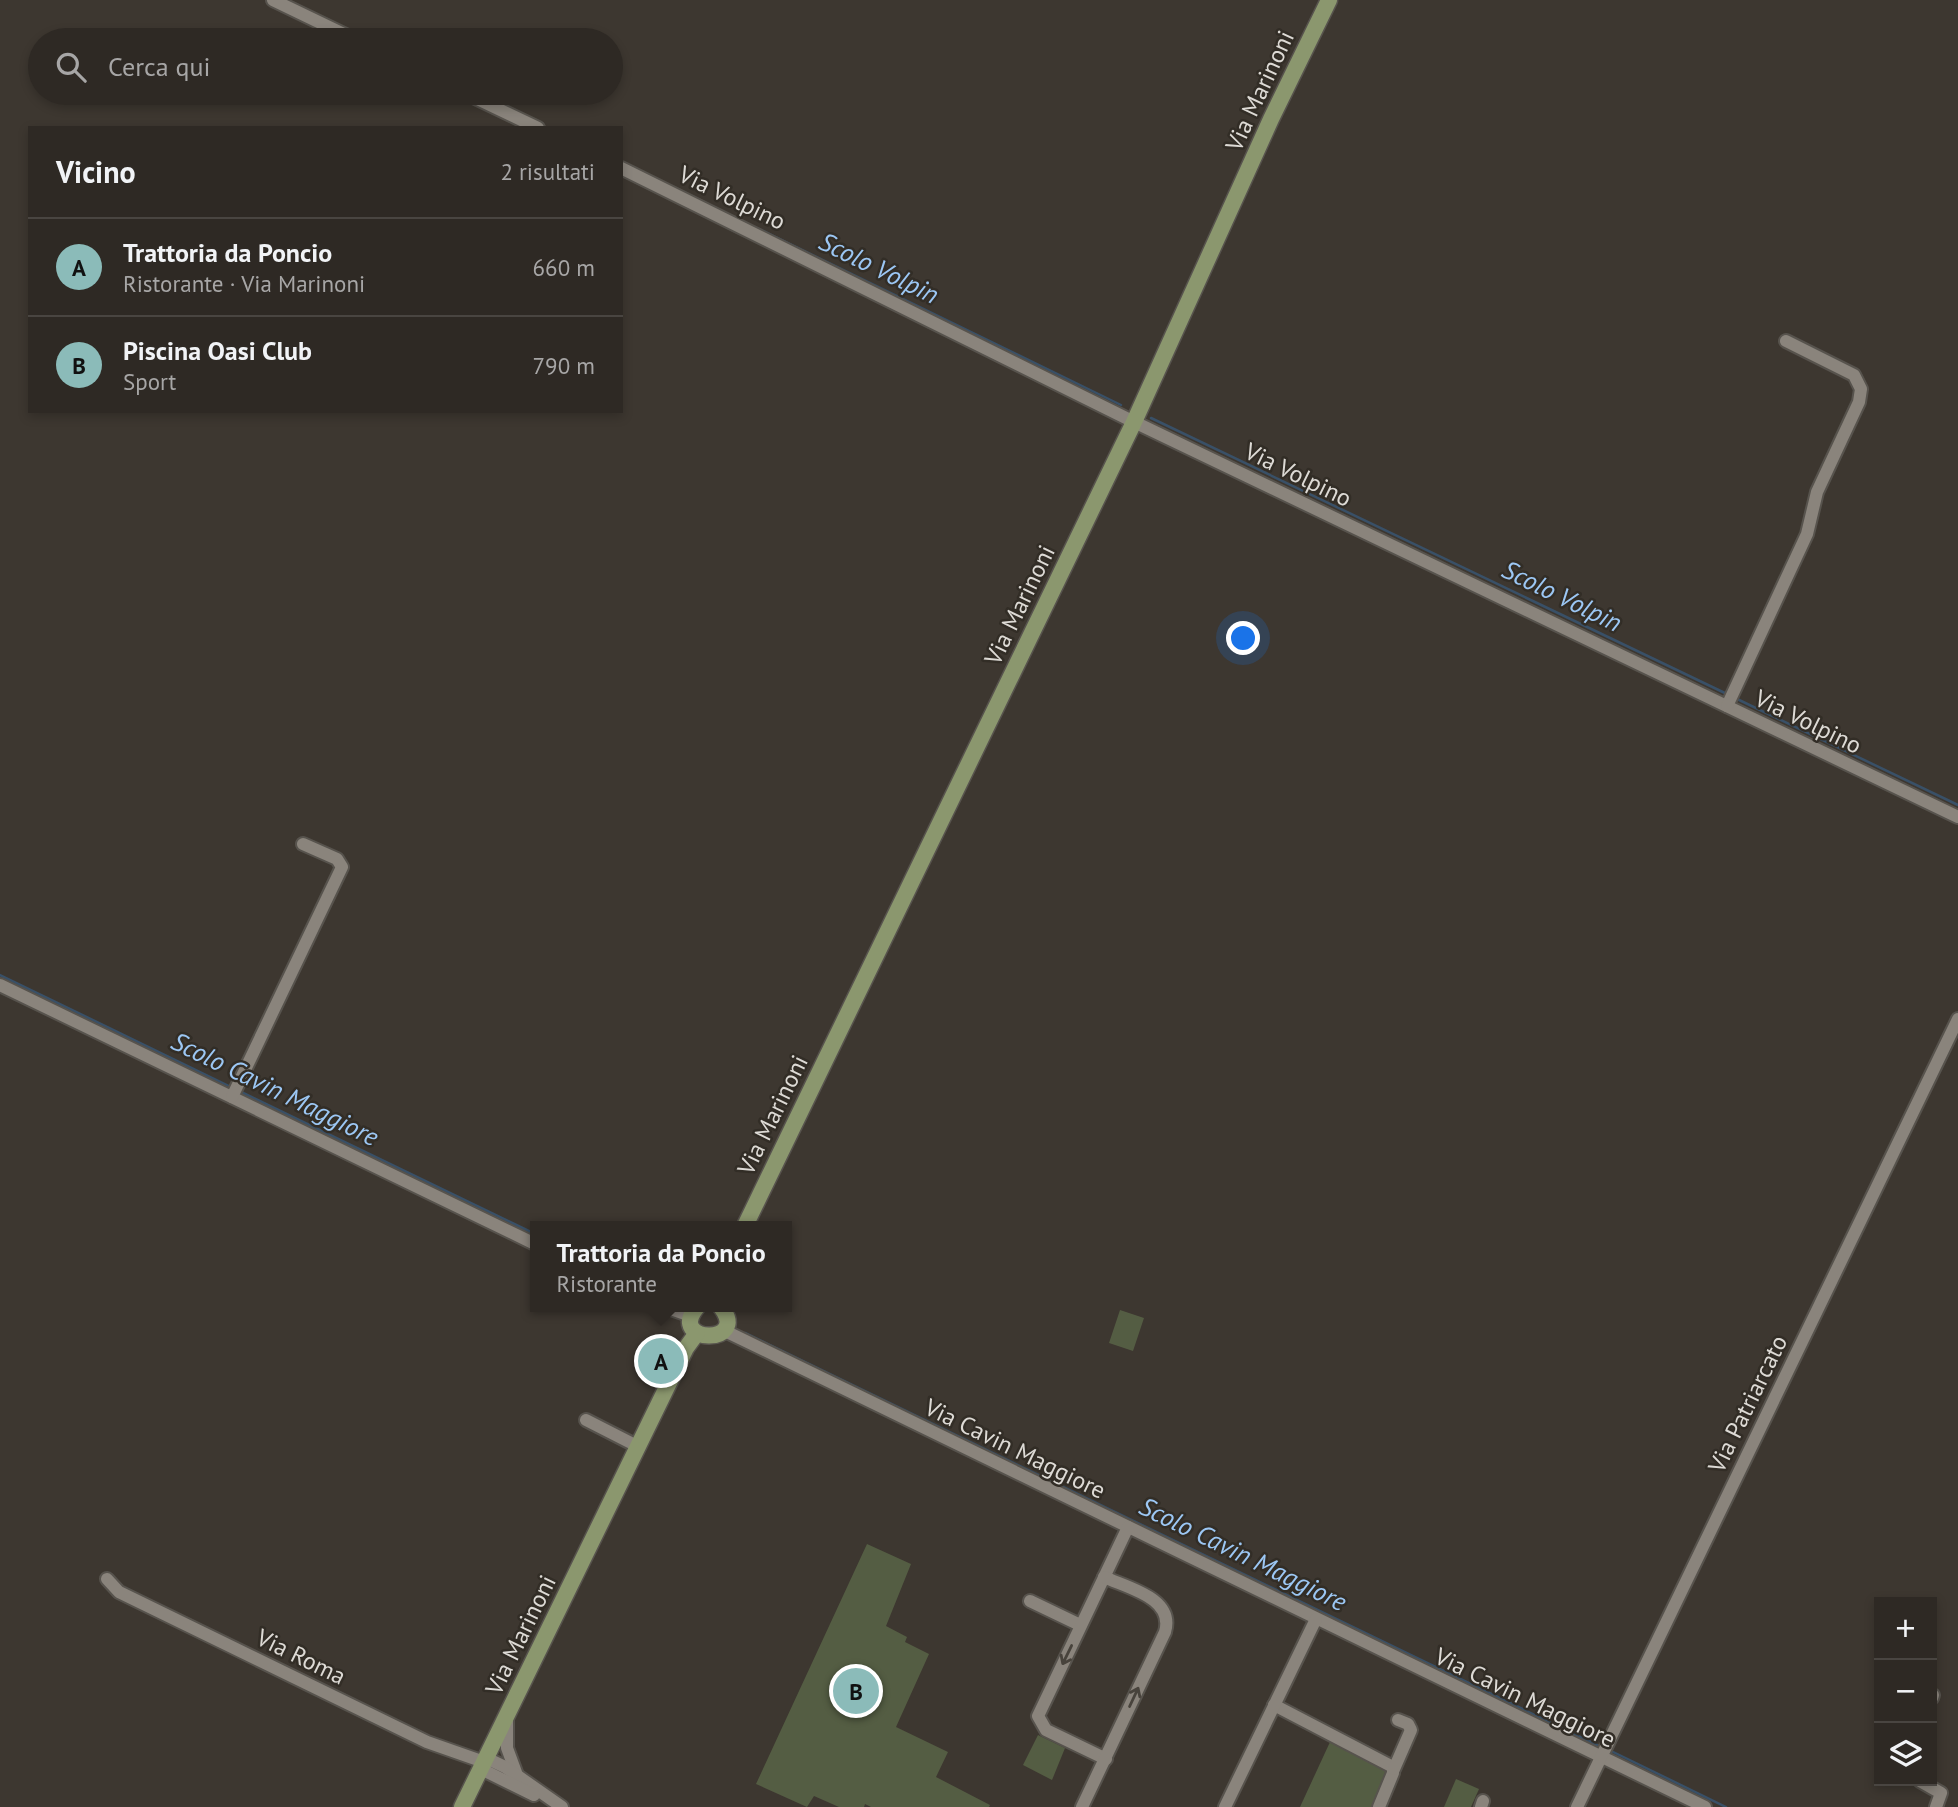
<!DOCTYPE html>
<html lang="it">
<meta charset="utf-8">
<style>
body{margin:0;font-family:"PT Sans",sans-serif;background:#36312c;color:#f1f3f6}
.controls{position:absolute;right:21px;bottom:21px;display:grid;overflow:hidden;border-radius:0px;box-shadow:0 4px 10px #0003}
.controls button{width:63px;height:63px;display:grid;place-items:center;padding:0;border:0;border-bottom:2px solid #494541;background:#2e2924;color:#f1f3f6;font:35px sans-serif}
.you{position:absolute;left:1244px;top:639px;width:24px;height:24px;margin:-18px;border:5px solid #fff;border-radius:50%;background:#1a73e8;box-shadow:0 0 0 10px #1a73e833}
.badge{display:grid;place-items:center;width:46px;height:46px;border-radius:50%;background:#8bbbb9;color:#111;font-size:23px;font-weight:700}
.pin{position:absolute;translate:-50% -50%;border:4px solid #fff;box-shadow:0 2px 7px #0006}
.popup{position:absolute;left:530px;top:1221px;width:262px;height:91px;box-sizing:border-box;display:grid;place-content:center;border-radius:0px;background:#2e2924;filter:drop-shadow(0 2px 5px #0005);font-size:23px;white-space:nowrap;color:#a7a6a6}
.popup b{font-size:26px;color:#f1f3f6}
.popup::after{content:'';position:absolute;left:50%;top:100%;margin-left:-14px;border:14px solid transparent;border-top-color:#2e2924}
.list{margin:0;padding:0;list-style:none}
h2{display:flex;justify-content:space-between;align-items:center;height:91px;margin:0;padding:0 28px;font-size:30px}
h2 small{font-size:23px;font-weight:400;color:#a7a6a6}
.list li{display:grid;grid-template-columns:46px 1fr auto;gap:21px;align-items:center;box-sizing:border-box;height:98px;padding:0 28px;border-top:2px solid #494541}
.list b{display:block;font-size:26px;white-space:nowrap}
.list p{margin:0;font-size:23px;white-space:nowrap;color:#a7a6a6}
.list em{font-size:23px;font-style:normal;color:#a7a6a6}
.icon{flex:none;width:38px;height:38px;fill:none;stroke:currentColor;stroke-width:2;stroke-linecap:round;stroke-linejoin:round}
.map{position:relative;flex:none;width:1958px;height:1807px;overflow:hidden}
.search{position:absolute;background:#2e2924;box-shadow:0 4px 10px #0003;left:28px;top:28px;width:595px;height:77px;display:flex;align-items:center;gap:18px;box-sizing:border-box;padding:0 24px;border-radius:38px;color:#a7a6a6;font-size:26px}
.panel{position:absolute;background:#2e2924;box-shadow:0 4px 10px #0003;left:28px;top:126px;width:595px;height:287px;border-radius:0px}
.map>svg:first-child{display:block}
.green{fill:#545d43}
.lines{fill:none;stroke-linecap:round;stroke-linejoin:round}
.stream{stroke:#395067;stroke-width:2.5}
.minor-casing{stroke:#57534d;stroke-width:16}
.major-casing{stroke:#57534d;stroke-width:19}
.minor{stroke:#8a847c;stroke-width:12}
.major{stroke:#8b976e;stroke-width:16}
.oneway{stroke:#48433c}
.labels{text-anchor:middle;stroke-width:5;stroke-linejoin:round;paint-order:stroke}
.street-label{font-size:24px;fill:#dddad5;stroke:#322d26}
.water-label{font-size:26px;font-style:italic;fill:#9cc7f4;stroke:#322d26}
</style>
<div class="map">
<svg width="1958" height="1807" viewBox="0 0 1958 1807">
<rect width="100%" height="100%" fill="#3d3730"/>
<g class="green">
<polygon points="1120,1310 1144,1318 1133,1351 1109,1343"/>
<polygon points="867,1544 911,1564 886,1626 907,1637 905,1642 929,1654 896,1727 948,1752 936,1777 990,1805 989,1807 871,1807 865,1804 864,1807 839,1807 814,1796 807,1807 756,1784"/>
<polygon points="1038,1735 1065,1748 1052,1780 1023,1765"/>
<polygon points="1330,1742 1386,1770 1372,1807 1300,1807"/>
<polygon points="1456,1779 1479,1789 1471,1807 1444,1807"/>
</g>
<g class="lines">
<g class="stream">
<polyline points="361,37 368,40"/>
<polyline points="757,228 1121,405"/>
<polyline points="1151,418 1729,695"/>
<polyline points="1735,698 1958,805"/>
<polyline points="0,975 233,1088"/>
<polyline points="239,1091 535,1234"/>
<polyline points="745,1333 1603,1748"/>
<polyline points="1609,1750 1726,1807"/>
</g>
<defs>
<g id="minor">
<polyline points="273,0 356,40"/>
<polyline points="465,93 538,128"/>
<polyline points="621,168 1128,419 1958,817"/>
<polyline points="1727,706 1807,534 1817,492 1859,402 1861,389 1854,375 1786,341"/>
<polyline points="0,985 535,1244"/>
<polyline points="232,1097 342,867 337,859 303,844"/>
<polyline points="665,1307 691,1316"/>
<polyline points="723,1330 1705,1807"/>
<polyline points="586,1420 637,1446"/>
<polyline points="107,1579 119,1592 427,1742 484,1762"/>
<polyline points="1030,1601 1080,1625"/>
<polyline points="1932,1698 1933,1695"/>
<polyline points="1274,1705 1393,1767 1393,1773 1379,1807"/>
<polyline points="507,1718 507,1748 517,1775"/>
<polyline points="486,1758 505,1767 562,1807"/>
<polyline points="1106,1759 1046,1730 1038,1716 1128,1527"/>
<polyline points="481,1769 534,1795"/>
<polyline points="1394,1769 1411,1730 1408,1724 1398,1720"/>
<polyline points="1920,1781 1941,1793 1936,1807"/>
<path d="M1082 1807 1165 1632C1175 1598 1128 1588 1104 1577"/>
<polyline points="1225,1807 1316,1619"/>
<polyline points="1481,1807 1483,1801"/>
<polyline points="1577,1807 1958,1019"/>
</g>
<g id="major">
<polyline points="745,1226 1134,422 1271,119 1329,0"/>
<path d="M697 1307C666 1344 751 1346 721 1307"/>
<polyline points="462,1807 686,1348 697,1333"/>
</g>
</defs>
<use href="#minor" class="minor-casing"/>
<use href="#major" class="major-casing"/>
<use href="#minor" class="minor"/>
<use href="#major" class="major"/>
</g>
<defs><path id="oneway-shaft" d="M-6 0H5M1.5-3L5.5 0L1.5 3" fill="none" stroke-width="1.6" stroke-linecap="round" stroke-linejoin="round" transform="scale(1.75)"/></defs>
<g class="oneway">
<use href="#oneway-shaft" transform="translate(1067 1655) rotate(116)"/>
<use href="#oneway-shaft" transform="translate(1134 1697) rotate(-65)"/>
</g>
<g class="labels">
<g class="street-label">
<text transform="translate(1260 91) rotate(-65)" y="8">Via Marinoni</text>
<text transform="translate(732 198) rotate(26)" y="8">Via Volpino</text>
<text transform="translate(1298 475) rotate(26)" y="8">Via Volpino</text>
<text transform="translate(1020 605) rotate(-64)" y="8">Via Marinoni</text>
<text transform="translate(1808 722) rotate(26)" y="8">Via Volpino</text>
<text transform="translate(773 1115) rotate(-64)" y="8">Via Marinoni</text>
<text transform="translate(1748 1404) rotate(-64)" y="8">Via Patriarcato</text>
<text transform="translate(1015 1449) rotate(26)" y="8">Via Cavin Maggiore</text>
<text transform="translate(521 1635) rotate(-64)" y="8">Via Marinoni</text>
<text transform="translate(301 1657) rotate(26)" y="8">Via Roma</text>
<text transform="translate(1525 1698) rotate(26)" y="8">Via Cavin Maggiore</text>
</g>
<g class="water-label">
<text transform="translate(879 268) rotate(26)" y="9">Scolo Volpin</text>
<text transform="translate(1562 596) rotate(26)" y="9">Scolo Volpin</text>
<text transform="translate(275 1089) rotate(26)" y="9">Scolo Cavin Maggiore</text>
<text transform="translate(1243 1554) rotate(26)" y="9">Scolo Cavin Maggiore</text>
</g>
</g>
</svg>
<div class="controls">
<button>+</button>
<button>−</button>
<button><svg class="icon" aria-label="layers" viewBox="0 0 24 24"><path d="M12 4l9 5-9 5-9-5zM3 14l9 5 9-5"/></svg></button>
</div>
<div class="you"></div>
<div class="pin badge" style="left:661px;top:1361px">A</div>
<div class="popup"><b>Trattoria da Poncio</b>Ristorante</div>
<div class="pin badge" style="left:856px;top:1691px">B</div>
<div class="search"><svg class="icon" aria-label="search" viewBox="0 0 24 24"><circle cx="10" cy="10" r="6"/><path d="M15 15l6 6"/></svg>Cerca qui</div>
<section class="panel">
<h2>Vicino<small>2 risultati</small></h2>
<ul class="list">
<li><span class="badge">A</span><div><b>Trattoria da Poncio</b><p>Ristorante · Via Marinoni</p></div><em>660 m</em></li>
<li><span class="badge">B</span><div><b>Piscina Oasi Club</b><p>Sport</p></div><em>790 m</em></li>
</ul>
</section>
</div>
